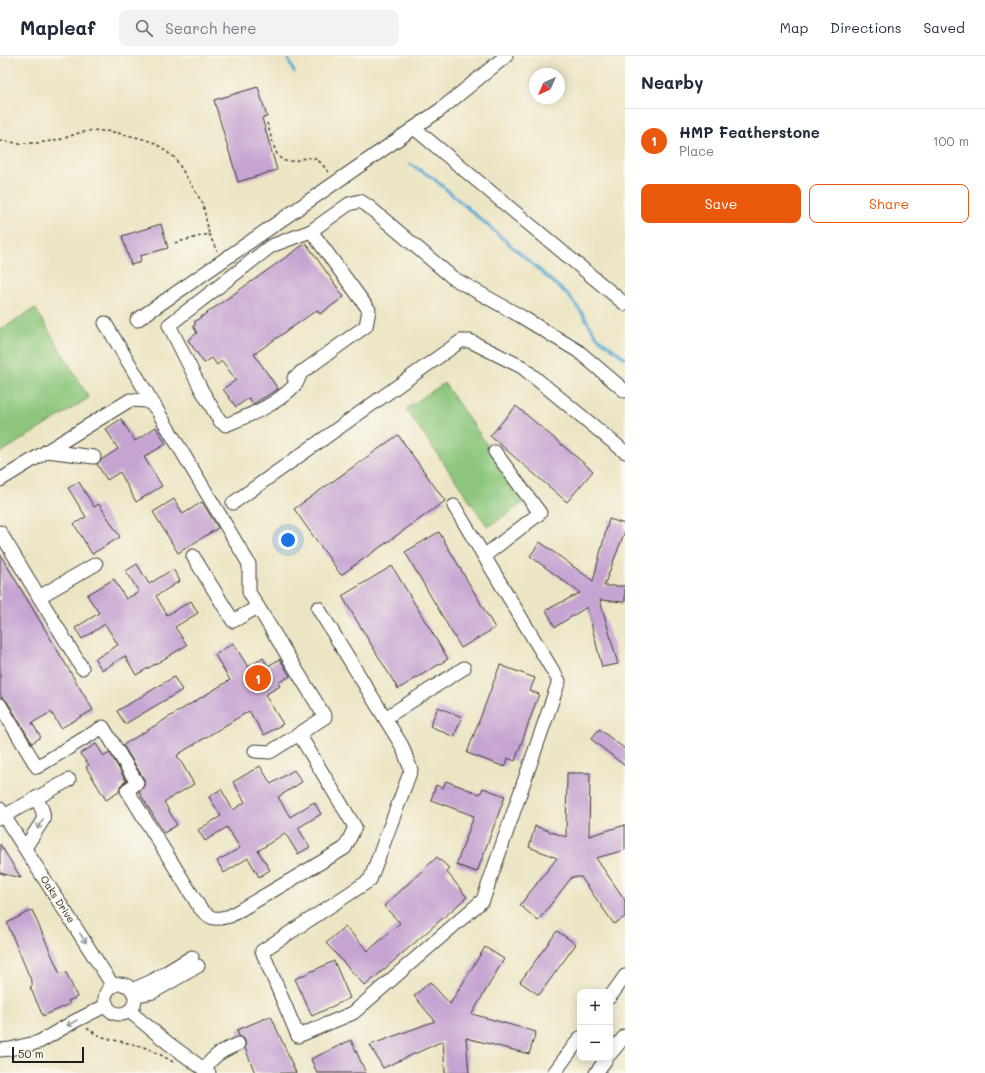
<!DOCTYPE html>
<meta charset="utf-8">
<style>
body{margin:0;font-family:Mali,sans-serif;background:#f2f2f3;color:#1f2937}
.controls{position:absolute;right:12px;bottom:12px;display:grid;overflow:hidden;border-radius:8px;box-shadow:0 2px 10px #0003}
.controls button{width:36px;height:36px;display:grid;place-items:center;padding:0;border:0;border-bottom:1px solid #e0e1e3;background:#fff;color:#1f2937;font:20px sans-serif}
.compass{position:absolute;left:529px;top:12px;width:36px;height:36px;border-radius:50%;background:#fff;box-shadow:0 2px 10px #0003;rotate:225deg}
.scale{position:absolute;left:12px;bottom:10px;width:72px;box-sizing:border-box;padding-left:4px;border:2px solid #1c1c1c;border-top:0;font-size:11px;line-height:14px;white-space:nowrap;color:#1c1c1c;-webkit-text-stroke:3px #fbf7ec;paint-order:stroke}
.you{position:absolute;left:288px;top:484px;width:14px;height:14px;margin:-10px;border:3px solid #fff;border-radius:50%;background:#1a73e8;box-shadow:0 0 0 6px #1a73e833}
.badge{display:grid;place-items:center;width:26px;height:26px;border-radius:50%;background:#ea580c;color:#fff;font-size:13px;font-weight:700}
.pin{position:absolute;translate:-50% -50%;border:2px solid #fff;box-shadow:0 1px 4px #0006}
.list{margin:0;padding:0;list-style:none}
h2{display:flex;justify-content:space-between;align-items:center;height:52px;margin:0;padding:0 16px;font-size:17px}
h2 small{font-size:13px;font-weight:400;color:#747a83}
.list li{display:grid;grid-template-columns:26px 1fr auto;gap:12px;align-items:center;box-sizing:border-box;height:64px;padding:0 16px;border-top:1px solid #e0e1e3}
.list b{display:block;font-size:15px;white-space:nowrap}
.list p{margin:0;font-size:13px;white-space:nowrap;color:#747a83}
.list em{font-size:13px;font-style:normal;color:#747a83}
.actions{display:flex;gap:8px;padding:12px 16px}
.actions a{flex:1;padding:9px 0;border:1px solid #ea580c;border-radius:8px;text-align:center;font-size:14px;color:#ea580c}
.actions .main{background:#ea580c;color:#fff}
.icon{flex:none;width:22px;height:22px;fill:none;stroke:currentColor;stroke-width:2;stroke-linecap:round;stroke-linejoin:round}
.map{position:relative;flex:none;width:625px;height:1017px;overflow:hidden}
header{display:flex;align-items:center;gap:24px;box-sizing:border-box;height:56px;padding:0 20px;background:#fff;border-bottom:1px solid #e0e1e3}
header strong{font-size:19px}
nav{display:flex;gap:22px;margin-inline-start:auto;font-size:14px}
.search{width:280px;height:36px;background:#f2f2f3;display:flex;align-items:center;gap:10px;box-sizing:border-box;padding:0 14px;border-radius:8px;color:#747a83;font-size:15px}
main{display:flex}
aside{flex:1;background:#fff}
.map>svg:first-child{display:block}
.green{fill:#8cc67b;stroke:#54714c}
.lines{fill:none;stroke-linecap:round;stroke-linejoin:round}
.stream{stroke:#54a8cf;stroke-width:3}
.building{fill:#c6a4d2}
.minor-casing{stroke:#3b3a35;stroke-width:15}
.path{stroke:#3b3a35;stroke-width:1.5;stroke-dasharray:3 3;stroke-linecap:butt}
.minor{stroke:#fff;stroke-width:13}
.oneway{stroke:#999}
.labels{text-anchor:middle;stroke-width:3.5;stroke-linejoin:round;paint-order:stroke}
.street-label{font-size:10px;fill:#1c1c1c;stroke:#fbf7ec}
</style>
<header>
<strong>Mapleaf</strong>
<div class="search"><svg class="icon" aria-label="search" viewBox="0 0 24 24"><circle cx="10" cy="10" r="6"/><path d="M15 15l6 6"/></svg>Search here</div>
<nav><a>Map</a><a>Directions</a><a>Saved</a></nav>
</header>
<main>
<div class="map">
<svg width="625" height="1017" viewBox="0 0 625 1017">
<rect width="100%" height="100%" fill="#fbf7ec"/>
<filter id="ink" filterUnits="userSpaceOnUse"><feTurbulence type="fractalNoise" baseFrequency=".025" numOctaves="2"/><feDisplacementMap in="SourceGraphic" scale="8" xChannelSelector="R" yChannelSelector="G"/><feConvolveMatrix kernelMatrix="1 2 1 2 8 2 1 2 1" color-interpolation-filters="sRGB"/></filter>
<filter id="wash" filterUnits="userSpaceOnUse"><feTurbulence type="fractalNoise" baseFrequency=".012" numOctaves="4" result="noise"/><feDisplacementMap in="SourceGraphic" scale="16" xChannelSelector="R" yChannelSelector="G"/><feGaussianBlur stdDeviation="0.9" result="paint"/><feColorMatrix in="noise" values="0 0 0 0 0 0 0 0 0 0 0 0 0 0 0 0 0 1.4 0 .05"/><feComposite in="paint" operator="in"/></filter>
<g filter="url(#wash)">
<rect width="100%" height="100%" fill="#ece5c5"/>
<g class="green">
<polygon points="35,252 89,342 0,397 0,274"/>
<polygon points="444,327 526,445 488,471 406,353"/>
</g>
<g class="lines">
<g class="stream">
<polyline points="287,0 294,16"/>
<polyline points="410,108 433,122 568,239 582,257 597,281 625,302"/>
</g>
</g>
<g id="blocks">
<g class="building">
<polygon points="258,31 267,61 262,62 277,114 238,126 214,44"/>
<polygon points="161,168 168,192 140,200 141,206 131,209 122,180"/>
<polygon points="306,187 344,241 320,258 317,254 254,298 278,333 253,348 249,342 236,351 223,333 236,324 222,305 217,309 212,302 204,307 188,284 197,277 193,270 196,268 194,266"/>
<polygon points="516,350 593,415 567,446 490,380"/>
<polygon points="121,363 135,385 156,371 166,388 144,401 162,430 136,446 120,416 107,424 97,408 101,404 118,393 106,373"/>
<polygon points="398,379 445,445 341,519 294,453"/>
<polygon points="79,426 94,451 99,448 120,481 92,498 74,468 86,461 68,432"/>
<polygon points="174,443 183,458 202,446 218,472 178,497 153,456"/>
<polygon points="609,463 625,468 625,475 604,530 625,530 625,546 600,544 618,608 602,611 587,551 555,571 546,554 580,537 530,500 540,486 593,525"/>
<polygon points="439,476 495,572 461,592 405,496"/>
<polygon points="0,498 93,654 61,672 51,656 32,667 41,681 32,687 7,645 2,642 0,638"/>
<polygon points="137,508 149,528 173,513 180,525 156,540 167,559 191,545 198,557 175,571 187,589 159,606 136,619 125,600 102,614 95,603 118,589 105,568 82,583 75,572 99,557 87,539 114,523 126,543 139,536 126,515"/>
<polygon points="392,510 448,603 398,633 342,540"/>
<polygon points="233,587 248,611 263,602 268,610 280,603 290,620 278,627 280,630 265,639 283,668 264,679 249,655 177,699 194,728 164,746 177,769 164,777 139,736 144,730 144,723 123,689 230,624 215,599"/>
<polygon points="500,609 535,622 530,635 539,638 515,705 508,702 505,711 467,697"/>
<polygon points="174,621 182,634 125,668 117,655"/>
<polygon points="438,651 462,661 454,681 430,670"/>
<polygon points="599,673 625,693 625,710 591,683"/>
<polygon points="96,688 104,700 110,697 126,725 120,730 119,736 106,744 86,711 89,709 80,698"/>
<polygon points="260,710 271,728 294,714 302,726 278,741 290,761 314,746 321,758 298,772 310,791 298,798 285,777 258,795 270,814 259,821 248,802 224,817 217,805 240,792 227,771 205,785 198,774 221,760 209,741 221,733 233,754 245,746 233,726"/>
<polygon points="567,717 590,717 589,780 625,769 625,794 596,802 625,844 625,861 614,868 581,821 572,821 538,865 520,849 557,802 529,791 535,770 566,781"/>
<polygon points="446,725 480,738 483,732 505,740 477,816 456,809 474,760 431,744 436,729 443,732"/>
<polygon points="0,788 21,822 0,817"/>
<polygon points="437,801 449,812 446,815 467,841 365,930 326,887 345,870 368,895 400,867 384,850"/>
<polygon points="32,854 60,918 66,916 77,941 68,945 70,948 43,960 30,931 33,929 7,867"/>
<polygon points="557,875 576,888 539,939 520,926"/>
<polygon points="485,891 504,903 472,958 536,976 529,998 466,982 469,1017 445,1017 443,985 383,1012 370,989 435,965 414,940 430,926 450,948"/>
<polygon points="334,905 350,942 312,960 295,923"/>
<polygon points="271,960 296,1017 255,1017 245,992 245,985 243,982 239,980 237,974"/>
<polygon points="351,984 366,1017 317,1017 311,1003"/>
</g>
</g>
</g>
<g filter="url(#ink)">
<use href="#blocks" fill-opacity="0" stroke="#3b3a35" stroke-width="1"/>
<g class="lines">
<defs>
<g id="minor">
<polyline points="414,72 625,248"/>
<polyline points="137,264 440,54 506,0"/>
<polyline points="105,267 249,508 249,536 258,551 233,565 193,500"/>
<path d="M301 316C299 321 298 327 294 330 276 349 250 359 226 369L220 365 201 333 169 269 271 190 311 175 349 148 360 145 368 150 453 222 522 261 578 295 625 335"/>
<polyline points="294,322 366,270 369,254 311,175"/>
<polyline points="47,395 94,401"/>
<polyline points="0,424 130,344 147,345 156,352"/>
<polyline points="233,447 461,285 470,285 522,311 625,396"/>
<polyline points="0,476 82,612"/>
<polyline points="484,500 540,457 495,396"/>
<polyline points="39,541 96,508"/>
<polyline points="318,552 402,690 411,714 370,824 262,895 298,980 353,957 483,844 559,625 454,450"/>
<path d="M0 649 37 711 103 671 137 727 127 734 200 852C211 864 215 864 230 860L345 792 355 771 299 678 325 661 258 551"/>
<polyline points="385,662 464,612"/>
<polyline points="255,695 270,696 299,678"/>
<polyline points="0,753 4,760 69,724"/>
<polyline points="0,762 4,760 113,930"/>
<path d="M25 792 43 764C45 756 40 749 36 742"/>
<circle cx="120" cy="943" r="15"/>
<polyline points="132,934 152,925 192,901"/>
<polyline points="134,938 142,938 153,936 198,910"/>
<polyline points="610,941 625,920"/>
<polyline points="129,955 168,987 209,1017"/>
<polyline points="0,994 10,993 39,986 75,965 107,949"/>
<polyline points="610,998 625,980"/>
<path d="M204 1013C215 998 222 995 238 988"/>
<polyline points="554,1017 580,982"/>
<polyline points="596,1017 607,1002"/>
</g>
</defs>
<use href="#minor" class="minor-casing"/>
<g class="path">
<path d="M267 67C270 75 273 92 278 99 287 114 304 97 316 103 321 106 325 112 329 117"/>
<polyline points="0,85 18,87 37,87 59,84 79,77 93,74 113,76 140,82 155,87 175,102 203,148 209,178 174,187"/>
<polyline points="209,178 217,195"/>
<path d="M87 972C102 984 118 984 136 989 150 992 163 1000 175 1007"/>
</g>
<use href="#minor" class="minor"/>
</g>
<defs><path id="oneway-shaft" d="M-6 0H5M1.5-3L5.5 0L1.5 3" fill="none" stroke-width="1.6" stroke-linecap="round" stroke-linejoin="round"/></defs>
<g class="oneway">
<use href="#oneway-shaft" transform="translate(40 768) rotate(120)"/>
<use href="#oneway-shaft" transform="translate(83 882) rotate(57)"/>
<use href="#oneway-shaft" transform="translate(72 967) rotate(150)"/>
</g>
</g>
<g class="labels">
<g class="street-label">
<text transform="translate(58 843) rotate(57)" y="4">Oaks Drive</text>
</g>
</g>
</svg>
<div class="controls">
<button>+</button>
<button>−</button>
</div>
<svg class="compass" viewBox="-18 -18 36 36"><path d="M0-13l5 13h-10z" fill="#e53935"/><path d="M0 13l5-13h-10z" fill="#747a83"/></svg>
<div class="scale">50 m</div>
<div class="you"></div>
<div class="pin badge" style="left:258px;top:622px">1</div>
</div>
<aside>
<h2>Nearby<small></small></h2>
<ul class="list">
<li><span class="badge">1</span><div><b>HMP Featherstone</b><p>Place</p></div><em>100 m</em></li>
</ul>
<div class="actions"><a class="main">Save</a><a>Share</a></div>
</aside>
</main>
